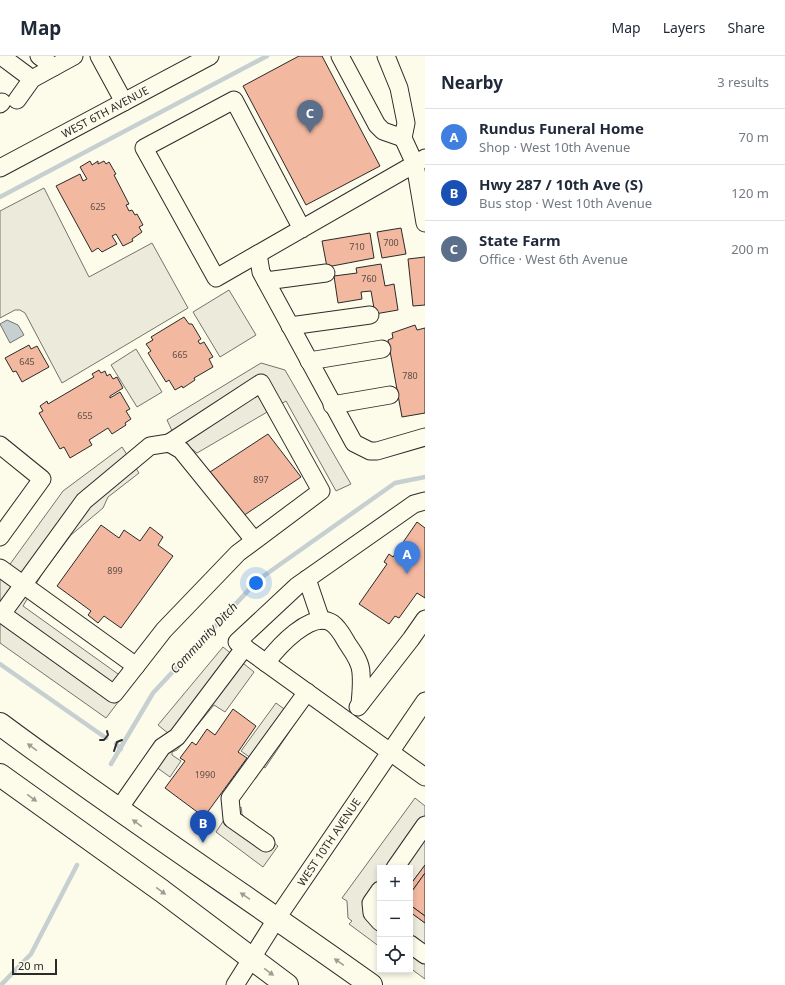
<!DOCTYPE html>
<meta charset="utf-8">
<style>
body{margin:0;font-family:"Noto Sans",sans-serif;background:#f2f2f3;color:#1f2937}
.controls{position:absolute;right:12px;bottom:12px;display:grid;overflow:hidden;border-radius:0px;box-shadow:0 2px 6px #0003}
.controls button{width:36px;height:36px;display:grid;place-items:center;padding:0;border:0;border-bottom:1px solid #e0e1e3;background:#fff;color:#1f2937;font:20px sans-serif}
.scale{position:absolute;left:12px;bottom:10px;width:45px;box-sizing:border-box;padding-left:4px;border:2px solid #2b2b2b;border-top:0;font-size:11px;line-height:14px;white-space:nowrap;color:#2b2b2b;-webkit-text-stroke:3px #fdfbea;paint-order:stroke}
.you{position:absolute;left:256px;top:527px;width:14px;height:14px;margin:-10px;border:3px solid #fff;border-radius:50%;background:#1a73e8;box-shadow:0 0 0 6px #1a73e833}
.badge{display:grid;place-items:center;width:26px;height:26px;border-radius:50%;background:#0b8043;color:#fff;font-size:13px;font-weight:700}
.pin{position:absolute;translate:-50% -33px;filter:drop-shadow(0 1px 2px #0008)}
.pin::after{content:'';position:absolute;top:21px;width:14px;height:12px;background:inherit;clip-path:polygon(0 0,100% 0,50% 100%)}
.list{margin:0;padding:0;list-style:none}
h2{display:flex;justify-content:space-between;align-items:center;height:52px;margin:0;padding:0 16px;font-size:17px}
h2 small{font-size:13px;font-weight:400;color:#747a83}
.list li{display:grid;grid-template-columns:26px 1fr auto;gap:12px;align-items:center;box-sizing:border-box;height:56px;padding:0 16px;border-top:1px solid #e0e1e3}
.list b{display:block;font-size:15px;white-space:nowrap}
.list p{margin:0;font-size:13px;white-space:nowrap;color:#747a83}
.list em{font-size:13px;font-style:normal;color:#747a83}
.icon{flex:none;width:22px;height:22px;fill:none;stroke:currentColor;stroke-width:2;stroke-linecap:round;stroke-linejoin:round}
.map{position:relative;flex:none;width:425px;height:929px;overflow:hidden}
header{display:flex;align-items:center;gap:24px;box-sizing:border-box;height:56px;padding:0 20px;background:#fff;border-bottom:1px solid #e0e1e3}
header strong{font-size:19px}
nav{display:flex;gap:22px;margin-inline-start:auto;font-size:14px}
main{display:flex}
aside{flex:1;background:#fff}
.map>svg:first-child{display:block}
.parking{fill:#eceadb;stroke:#74746e}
.water{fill:#c7d0d0;stroke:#74746e}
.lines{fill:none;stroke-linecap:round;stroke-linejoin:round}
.stream{stroke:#c7d0d0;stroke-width:4.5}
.building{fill:#f2b8a0;stroke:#2b2b2b}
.minor-casing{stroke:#2b2b2b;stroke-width:19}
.major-casing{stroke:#2b2b2b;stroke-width:24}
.minor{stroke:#fdfbea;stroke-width:17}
.major{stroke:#fdfbea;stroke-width:22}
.wall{stroke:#2b2b2b;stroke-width:2}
.oneway{fill:#9e9d94}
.labels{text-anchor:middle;stroke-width:3;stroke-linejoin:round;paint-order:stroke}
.number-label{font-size:9px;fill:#5d4e48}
.street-label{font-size:11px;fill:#2b2b2b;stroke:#fdfbea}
.water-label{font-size:12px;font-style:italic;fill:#2b2b2b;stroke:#fdfbea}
</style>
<header>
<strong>Map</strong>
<nav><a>Map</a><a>Layers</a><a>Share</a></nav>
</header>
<main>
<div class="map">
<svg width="425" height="929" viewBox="0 0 425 929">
<rect width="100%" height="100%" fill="#fdfbea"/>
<g class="parking">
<polygon points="44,132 89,221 152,187 188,252 62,327 25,257 20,254 15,254 0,262 0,155"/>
<polygon points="229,234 256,279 220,301 193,256"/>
<polygon points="136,293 162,336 137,351 111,309"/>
<polygon points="261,307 285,314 351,428 336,435 286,345 197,397 174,379 167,364"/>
<polygon points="122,391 139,417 108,441 103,452 71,479 42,518 23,550 132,628 106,662 0,587 0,522 63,435"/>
<polygon points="223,591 254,616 225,656 214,649 177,694 172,696 172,699 181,705 170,721 145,703 169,678 158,669"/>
<polygon points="276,647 298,663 265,712 241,695"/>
<polygon points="415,742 425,750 425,809 410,829 410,812 380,812 380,891 349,868 352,865 348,862 347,845 342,842"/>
<polygon points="241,751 242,758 249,768 278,790 263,811 216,776 224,764"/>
<polygon points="410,856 425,867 425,923 410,912"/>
</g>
<polygon class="water" points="7,264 18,269 24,279 10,287 0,268"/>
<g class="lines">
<g class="stream">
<polyline points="0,141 267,0"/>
<polyline points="0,608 106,682"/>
<polyline points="116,688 121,693"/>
<polyline points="111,708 153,637 258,524 395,427 425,421"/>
<polyline points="1,929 31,898 77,809"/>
</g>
</g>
<g class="building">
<polygon points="299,0 322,0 380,110 306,149 243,30"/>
<polygon points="90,105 92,109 98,105 98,108 104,105 106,108 109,106 116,118 114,119 129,148 126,149 129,155 132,154 135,159 137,158 143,169 139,171 142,176 132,183 133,185 123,190 116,178 112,180 117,188 102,196 98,192 92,196 56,130 80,118 83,125 87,123 80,111"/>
<polygon points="401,172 406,198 382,202 377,176"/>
<polygon points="370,177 374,202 327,211 322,185"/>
<polygon points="425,201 425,249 413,250 408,203"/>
<polygon points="381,208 385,230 394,228 398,254 375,258 371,235 361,236 362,243 338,247 334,220 357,217 356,212"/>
<polygon points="184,261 189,268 192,268 201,283 198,285 200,288 204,286 213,301 209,303 213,311 194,322 195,324 183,332 182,330 175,334 169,324 166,326 148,297 151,295 146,288 153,284 151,281"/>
<polygon points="415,269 417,274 425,272 425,357 402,361 388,284 393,282 392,277"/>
<polygon points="29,289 31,293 37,290 49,311 22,326 16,315 13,316 5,302"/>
<polygon points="99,314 101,317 105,315 107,320 110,318 113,323 117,321 123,332 110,340 110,342 120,336 130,353 126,355 131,363 125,367 126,369 112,378 108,372 89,384 92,389 70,402 64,391 60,393 39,357 43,355 40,350 47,345 48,348 94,321 92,318"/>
<polygon points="268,378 301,421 243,460 210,416"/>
<polygon points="417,466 425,472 425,542 417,537 399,562 395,560 389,568 359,548 387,508 384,506 389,498 393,501"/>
<polygon points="101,469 119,482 124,474 140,485 150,471 163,481 158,489 173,500 121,572 104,560 98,567 88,559 91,555 57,530"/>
<polygon points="233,653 256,670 238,696 247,702 204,761 165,732 185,705 180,702 192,686 196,689 207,673 215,679"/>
<polygon points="209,763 215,768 210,774 204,770"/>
<polygon points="425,809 425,817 410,838 410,829"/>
<polygon points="425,817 425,860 410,849 410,838"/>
<polygon points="410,849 425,860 425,867 410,856"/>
</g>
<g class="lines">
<defs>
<g id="minor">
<polyline points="1,0 32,23"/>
<polyline points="39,0 54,11"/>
<polyline points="99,0 124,46"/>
<polyline points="340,0 377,69 383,75 403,82"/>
<polyline points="386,0 399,32 406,67 403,82 415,108 425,167"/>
<polyline points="17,44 32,23 74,0"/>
<polyline points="0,48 2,46"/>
<polyline points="0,112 210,0"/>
<polyline points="302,173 234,44 144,92 216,222 425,102"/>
<polyline points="258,198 261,216 354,387 370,395 377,395 425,381"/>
<polyline points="266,225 326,217"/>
<polyline points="290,270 370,259"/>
<polyline points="309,305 382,293"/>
<polyline points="332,349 390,339"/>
<polyline points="0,389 42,423 0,481"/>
<polyline points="425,445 414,448 297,530 237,586 425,721"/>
<polyline points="0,512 136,610 164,574 238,497 321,435 261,327 169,387"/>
<polyline points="307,523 321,564"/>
<path d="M266 607C278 591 311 554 332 567 339 572 343 580 347 587 353 596 361 606 361 617 362 627 361 638 360 648"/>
<polyline points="136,610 114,638 2,558 84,445 150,390 169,387 181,394 254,484"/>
<polyline points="358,651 411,583 425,563"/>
<polyline points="118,754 162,691 177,681 245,591"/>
<polyline points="266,787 232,763 230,742 307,636"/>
<polyline points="395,812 425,769"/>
<polyline points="380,834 371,847 372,857 380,866"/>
<polyline points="410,888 425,899"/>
<polyline points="235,929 277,862 425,645"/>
</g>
<g id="major">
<path d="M0 668C121 758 248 841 371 929"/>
<polyline points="0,719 162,835 287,929"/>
</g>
</defs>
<use href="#minor" class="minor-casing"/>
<use href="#major" class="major-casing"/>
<use href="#minor" class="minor"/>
<use href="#major" class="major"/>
<g class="wall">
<polyline points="100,684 104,684 108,679 107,675"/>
<polyline points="114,695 117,686 122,684"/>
</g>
</g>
<defs><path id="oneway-solid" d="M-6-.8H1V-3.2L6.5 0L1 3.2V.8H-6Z"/></defs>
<g class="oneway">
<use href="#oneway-solid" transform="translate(32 691) rotate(-144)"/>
<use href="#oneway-solid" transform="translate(32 742) rotate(36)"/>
<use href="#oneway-solid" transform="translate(137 767) rotate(-144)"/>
<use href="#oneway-solid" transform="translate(161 835) rotate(36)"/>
<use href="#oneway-solid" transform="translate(245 840) rotate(-146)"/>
<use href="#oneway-solid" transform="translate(339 906) rotate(-145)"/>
<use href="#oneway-solid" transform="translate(269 916) rotate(36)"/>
</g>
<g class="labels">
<g class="number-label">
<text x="98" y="154">625</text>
<text x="391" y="190">700</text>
<text x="357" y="194">710</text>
<text x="369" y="226">760</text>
<text x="180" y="302">665</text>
<text x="27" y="309">645</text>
<text x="410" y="323">780</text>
<text x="85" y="363">655</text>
<text x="261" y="427">897</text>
<text x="115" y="518">899</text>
<text x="205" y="722">1990</text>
</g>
<g class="street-label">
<text transform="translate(105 56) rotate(-28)" y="4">WEST 6TH AVENUE</text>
<text transform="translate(329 786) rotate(-56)" y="4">WEST 10TH AVENUE</text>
</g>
<g class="water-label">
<text transform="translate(204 582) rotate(-47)" y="4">Community Ditch</text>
</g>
</g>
</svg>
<div class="controls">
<button>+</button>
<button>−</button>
<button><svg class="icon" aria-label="locate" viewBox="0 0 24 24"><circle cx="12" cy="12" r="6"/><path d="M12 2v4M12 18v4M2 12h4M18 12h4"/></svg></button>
</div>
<div class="scale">20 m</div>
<div class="you"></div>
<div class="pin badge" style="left:407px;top:518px;background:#3f7fe0">A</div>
<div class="pin badge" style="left:203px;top:787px;background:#1a4fb4">B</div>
<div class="pin badge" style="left:310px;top:77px;background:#5c6f8a">C</div>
</div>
<aside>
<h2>Nearby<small>3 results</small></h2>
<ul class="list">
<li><span class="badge" style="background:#3f7fe0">A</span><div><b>Rundus Funeral Home</b><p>Shop · West 10th Avenue</p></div><em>70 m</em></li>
<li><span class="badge" style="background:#1a4fb4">B</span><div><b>Hwy 287 / 10th Ave (S)</b><p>Bus stop · West 10th Avenue</p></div><em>120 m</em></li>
<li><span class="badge" style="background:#5c6f8a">C</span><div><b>State Farm</b><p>Office · West 6th Avenue</p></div><em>200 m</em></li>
</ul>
</aside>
</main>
